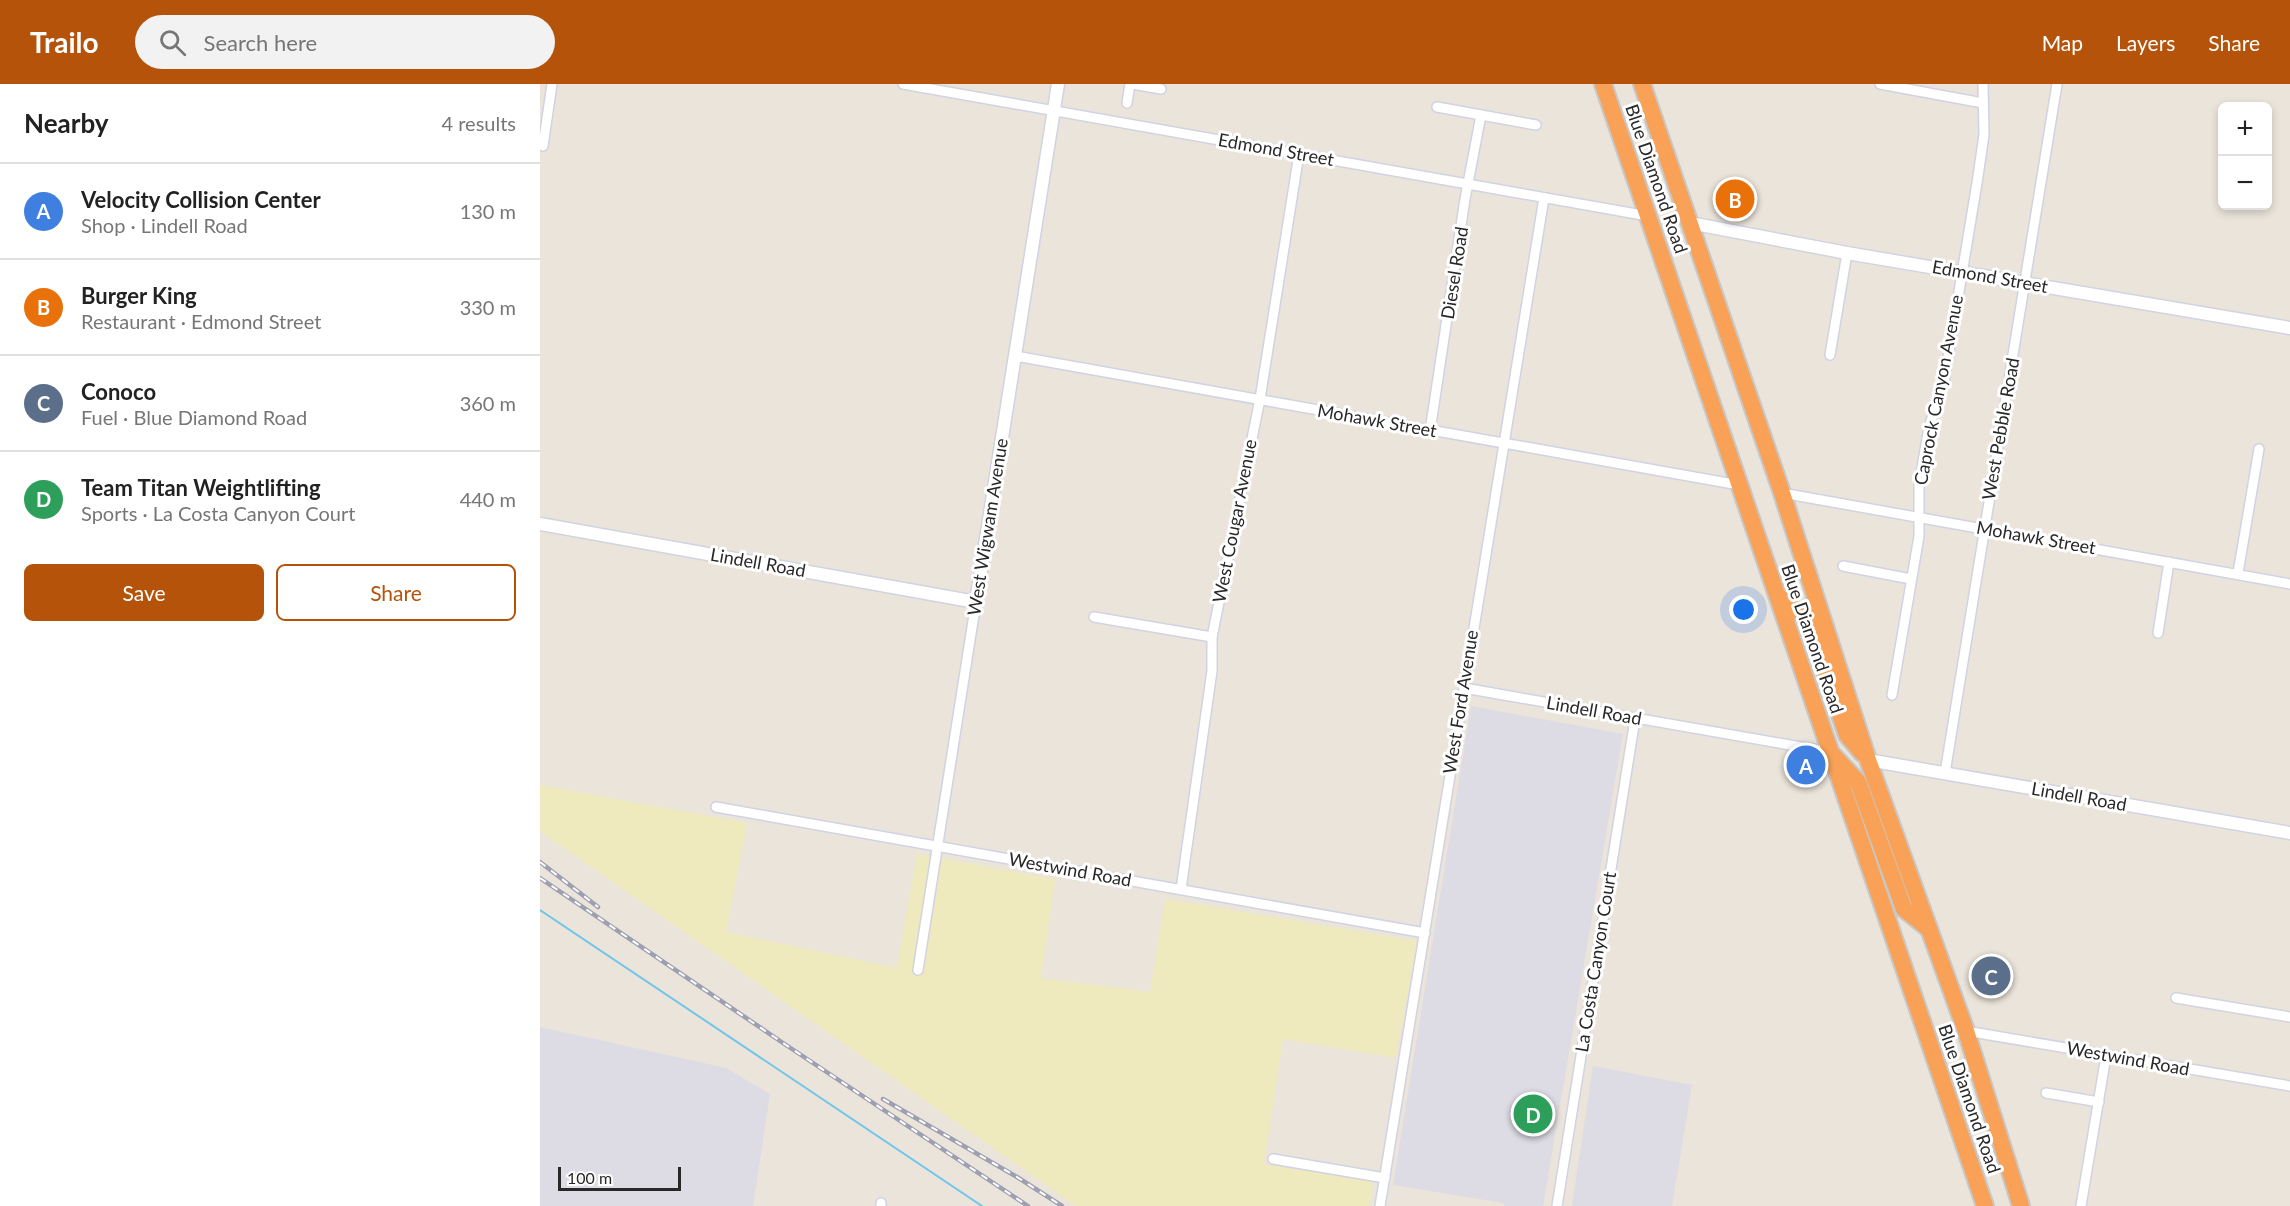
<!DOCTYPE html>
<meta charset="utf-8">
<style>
body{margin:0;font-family:Lato,sans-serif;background:#f2f2f2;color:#222}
.controls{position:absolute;right:18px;top:18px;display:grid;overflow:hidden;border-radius:9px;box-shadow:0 3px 9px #0003}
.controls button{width:54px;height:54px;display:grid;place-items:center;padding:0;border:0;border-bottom:2px solid #e0e0e0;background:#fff;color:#222;font:30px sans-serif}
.scale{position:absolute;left:18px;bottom:15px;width:123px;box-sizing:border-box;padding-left:6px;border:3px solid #282828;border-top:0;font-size:16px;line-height:21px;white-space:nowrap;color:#282828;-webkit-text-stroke:4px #fff;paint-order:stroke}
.you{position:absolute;left:1204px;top:526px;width:21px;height:21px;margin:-15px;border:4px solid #fff;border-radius:50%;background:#1a73e8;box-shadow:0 0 0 9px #1a73e833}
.badge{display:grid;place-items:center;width:39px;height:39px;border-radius:50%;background:#b45309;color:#fff;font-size:20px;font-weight:700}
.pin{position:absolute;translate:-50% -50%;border:3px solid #fff;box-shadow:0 2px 6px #0006}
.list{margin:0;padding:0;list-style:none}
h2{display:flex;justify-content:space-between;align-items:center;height:78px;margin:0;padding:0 24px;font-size:26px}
h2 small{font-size:20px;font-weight:400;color:#767676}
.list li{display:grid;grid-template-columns:39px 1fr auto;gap:18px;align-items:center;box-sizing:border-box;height:96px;padding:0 24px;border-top:2px solid #e0e0e0}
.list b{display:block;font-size:22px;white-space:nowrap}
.list p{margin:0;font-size:20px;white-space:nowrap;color:#767676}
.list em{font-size:20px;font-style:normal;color:#767676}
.actions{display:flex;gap:12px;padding:18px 24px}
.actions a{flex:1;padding:14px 0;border:2px solid #b45309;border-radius:9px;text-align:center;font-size:21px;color:#b45309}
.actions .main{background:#b45309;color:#fff}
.icon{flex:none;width:33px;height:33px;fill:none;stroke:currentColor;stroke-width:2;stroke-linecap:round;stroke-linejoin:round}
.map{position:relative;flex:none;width:1750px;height:1122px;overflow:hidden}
header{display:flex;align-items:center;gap:36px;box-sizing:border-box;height:84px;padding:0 30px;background:#b45309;color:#fff}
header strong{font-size:28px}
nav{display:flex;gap:33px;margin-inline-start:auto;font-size:21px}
.search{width:420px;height:54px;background:#f2f2f2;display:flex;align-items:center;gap:15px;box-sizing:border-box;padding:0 21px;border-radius:33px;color:#767676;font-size:22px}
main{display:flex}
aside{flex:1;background:#fff}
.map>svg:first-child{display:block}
.industrial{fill:#dddbe3}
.sand{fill:#efe9be}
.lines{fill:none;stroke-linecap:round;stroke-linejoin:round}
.stream{stroke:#70c6ea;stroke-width:2}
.street-casing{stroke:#d0d3e1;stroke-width:12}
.secondary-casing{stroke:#d0d3e1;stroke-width:15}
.highway-casing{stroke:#c7c7c7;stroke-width:20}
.street{stroke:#fff;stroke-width:9}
.secondary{stroke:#fff;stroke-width:12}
.highway{stroke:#f9a257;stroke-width:16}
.rail-casing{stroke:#9ea0b2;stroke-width:4.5}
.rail{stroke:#fff;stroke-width:2;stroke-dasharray:7;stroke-linecap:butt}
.labels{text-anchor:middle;stroke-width:6;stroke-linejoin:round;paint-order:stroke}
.street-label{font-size:18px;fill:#282828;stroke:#fff}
</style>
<header>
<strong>Trailo</strong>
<div class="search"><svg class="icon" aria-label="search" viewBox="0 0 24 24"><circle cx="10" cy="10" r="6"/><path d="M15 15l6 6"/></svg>Search here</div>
<nav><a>Map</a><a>Layers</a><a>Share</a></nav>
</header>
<main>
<aside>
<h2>Nearby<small>4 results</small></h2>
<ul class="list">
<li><span class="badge" style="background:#3f7fe0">A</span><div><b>Velocity Collision Center</b><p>Shop · Lindell Road</p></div><em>130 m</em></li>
<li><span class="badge" style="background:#e8710a">B</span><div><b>Burger King</b><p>Restaurant · Edmond Street</p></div><em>330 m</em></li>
<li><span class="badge" style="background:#5c6f8a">C</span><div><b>Conoco</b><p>Fuel · Blue Diamond Road</p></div><em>360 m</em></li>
<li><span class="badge" style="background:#2e9e5b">D</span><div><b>Team Titan Weightlifting</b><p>Sports · La Costa Canyon Court</p></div><em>440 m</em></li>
</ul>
<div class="actions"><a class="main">Save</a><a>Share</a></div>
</aside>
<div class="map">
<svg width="1750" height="1122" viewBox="0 0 1750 1122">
<rect width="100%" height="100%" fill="#ebe4da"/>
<g class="industrial">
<polygon points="931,622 1083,650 1003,1122 964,1122 964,1119 853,1101"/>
<polygon points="0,943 186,984 230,1010 213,1122 0,1122"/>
<polygon points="1053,982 1152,1001 1132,1122 1032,1122"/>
</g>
<polygon class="sand" points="0,701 207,739 186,848 357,884 377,770 515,795 501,894 610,908 625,815 877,857 856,974 743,955 724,1080 833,1097 829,1122 536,1122 0,747"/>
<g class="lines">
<polyline class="stream" points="0,826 442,1122"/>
<defs>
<g id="street">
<polyline points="363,0 1108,132"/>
<polyline points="592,0 621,5"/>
<polyline points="1340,0 1443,19"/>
<polyline points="587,19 590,0"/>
<polyline points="897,23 996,41"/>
<polyline points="3,62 12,0"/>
<polyline points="1290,271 1307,169"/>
<polyline points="475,272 1199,401"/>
<polyline points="890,347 925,115 941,31"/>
<polyline points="1242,409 1750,500"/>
<polyline points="1303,482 1371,495"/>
<polyline points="1698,489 1719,365"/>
<polyline points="554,533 672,553"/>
<polyline points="1618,549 1629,478"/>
<polyline points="924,604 1290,668"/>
<polyline points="1352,611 1379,452 1379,401 1389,343 1404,298 1437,99 1444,51 1443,0"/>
<polyline points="1405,689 1517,0"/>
<polyline points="176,723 885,849"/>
<polyline points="641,805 672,587 672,553 720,315 759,70"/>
<polyline points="378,886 436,518"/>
<polyline points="1636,914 1750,933"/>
<polyline points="1426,947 1750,1002"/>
<polyline points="1506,1009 1559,1018"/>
<polyline points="733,1075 845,1094"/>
<polyline points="341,1122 341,1119"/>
<polyline points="840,1122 1004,114"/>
<polyline points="1017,1122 1095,635"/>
<polyline points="1541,1122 1566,972"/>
</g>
<g id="secondary">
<polyline points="1150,139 1307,169 1750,244"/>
<polyline points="0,440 436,518 518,0"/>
<polyline points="1328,676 1750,749"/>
</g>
<g id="highway">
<polyline points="1063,0 1445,1122"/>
<polyline points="1102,0 1242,409 1328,676 1426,947 1481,1122"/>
<polyline points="1237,511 1267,535 1307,651 1322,669"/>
<polyline points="1294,672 1318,698 1364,825 1389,845"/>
</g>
</defs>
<use href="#street" class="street-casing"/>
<use href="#secondary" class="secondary-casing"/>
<use href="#highway" class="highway-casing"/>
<use href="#street" class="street"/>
<use href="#secondary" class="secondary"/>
<use href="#highway" class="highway"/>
<defs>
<g id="rail">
<polyline points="0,778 58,823"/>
<polyline points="0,794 246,961 488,1122"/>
<polyline points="343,1015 477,1093 522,1122"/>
</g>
</defs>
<use href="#rail" class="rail-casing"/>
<use href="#rail" class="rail"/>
</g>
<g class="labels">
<g class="street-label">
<text transform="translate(736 66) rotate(10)" y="6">Edmond Street</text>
<text transform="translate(1116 95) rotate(71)" y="6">Blue Diamond Road</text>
<text transform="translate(915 189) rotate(-81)" y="6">Diesel Road</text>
<text transform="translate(1450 193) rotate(10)" y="6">Edmond Street</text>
<text transform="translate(1399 306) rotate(-79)" y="6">Caprock Canyon Avenue</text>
<text transform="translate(837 337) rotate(10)" y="6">Mohawk Street</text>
<text transform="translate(1461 345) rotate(-80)" y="6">West Pebble Road</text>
<text transform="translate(695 437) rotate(-79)" y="6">West Cougar Avenue</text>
<text transform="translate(448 443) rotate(-81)" y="6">West Wigwam Avenue</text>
<text transform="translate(1496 454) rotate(10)" y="6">Mohawk Street</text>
<text transform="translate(218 479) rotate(10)" y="6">Lindell Road</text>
<text transform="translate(1272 555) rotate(71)" y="6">Blue Diamond Road</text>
<text transform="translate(921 618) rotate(-81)" y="6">West Ford Avenue</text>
<text transform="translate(1054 627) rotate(10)" y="6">Lindell Road</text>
<text transform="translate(1539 713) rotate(10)" y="6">Lindell Road</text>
<text transform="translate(530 786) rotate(10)" y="6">Westwind Road</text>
<text transform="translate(1056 878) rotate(-81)" y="6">La Costa Canyon Court</text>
<text transform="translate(1588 975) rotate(10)" y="6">Westwind Road</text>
<text transform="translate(1429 1015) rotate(71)" y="6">Blue Diamond Road</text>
</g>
</g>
</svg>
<div class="controls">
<button>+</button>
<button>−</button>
</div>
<div class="scale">100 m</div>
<div class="you"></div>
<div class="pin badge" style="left:1266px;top:681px;background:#3f7fe0">A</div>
<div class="pin badge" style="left:1195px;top:115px;background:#e8710a">B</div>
<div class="pin badge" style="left:1451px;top:892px;background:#5c6f8a">C</div>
<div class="pin badge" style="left:993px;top:1030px;background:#2e9e5b">D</div>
</div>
</main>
